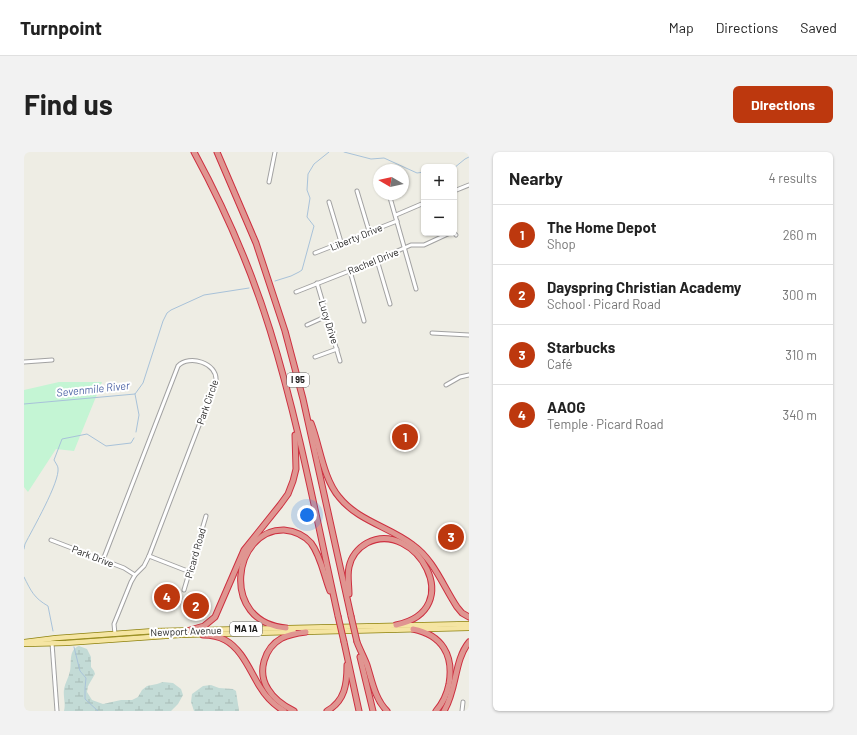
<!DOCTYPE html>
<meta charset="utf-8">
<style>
body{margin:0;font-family:Barlow,sans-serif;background:#f2f2f2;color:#222}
.controls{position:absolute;right:12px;top:12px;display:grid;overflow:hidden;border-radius:6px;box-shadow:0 1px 3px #0004}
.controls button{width:36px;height:36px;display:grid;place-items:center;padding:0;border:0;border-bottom:1px solid #e0e0e0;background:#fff;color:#222;font:20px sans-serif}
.compass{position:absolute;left:349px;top:12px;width:36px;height:36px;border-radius:50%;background:#fff;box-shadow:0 1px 3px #0004;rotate:279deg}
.you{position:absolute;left:283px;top:363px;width:14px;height:14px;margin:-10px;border:3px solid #fff;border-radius:50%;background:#1a73e8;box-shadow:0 0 0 6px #1a73e833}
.badge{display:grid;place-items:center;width:26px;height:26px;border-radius:50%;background:#bd380e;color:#fff;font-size:13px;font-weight:700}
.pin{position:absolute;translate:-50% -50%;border:2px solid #fff;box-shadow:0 1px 4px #0006}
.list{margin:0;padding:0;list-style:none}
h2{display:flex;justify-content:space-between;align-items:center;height:52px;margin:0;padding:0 16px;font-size:17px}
h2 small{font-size:13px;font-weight:400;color:#767676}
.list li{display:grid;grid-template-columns:26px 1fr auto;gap:12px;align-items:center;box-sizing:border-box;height:60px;padding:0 16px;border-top:1px solid #e0e0e0}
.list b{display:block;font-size:15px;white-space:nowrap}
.list p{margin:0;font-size:13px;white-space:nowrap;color:#767676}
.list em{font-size:13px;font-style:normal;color:#767676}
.map{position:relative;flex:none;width:445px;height:559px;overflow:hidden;border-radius:6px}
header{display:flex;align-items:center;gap:24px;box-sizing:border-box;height:56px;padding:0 20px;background:#fff;border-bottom:1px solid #e0e0e0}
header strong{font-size:19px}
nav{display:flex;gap:22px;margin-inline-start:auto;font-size:14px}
.intro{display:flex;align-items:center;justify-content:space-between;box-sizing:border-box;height:96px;padding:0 24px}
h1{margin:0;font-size:28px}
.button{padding:10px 18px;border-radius:6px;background:#bd380e;color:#fff;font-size:14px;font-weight:700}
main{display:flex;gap:24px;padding:0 24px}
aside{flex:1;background:#fff;border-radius:6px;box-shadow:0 1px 3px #0004}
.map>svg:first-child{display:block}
.wetland{fill:url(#wetland-marsh)}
.park{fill:#c4f5d4}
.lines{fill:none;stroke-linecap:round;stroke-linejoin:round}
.stream{stroke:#a8c2d9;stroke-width:1}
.minor-casing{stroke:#a2a2a2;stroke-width:5}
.primary-casing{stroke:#8d810b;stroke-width:6}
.motorway-casing{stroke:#cd3141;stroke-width:7}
.minor{stroke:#fff;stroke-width:3}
.primary{stroke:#f5e5a3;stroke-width:4.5}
.motorway{stroke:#e09591;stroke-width:5}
.motorway-bridge-casing{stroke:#cd3141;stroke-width:7;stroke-linecap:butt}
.motorway-bridge{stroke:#e09591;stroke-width:5}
.labels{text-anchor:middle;stroke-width:4;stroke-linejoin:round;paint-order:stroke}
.shield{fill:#fff;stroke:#626262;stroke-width:1}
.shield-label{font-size:9px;font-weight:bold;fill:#1e1e1e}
.street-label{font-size:10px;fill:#1e1e1e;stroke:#fff}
.water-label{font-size:11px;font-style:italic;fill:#5167a7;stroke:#fff}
</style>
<header>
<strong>Turnpoint</strong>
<nav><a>Map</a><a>Directions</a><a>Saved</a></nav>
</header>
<div class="intro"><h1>Find us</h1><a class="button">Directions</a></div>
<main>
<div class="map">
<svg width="445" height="559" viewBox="0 0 445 559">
<defs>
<pattern id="wetland-marsh" width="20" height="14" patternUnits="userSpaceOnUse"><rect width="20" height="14" fill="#c3dbd6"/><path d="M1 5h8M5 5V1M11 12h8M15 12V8" fill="none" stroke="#a7bcb7"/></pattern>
</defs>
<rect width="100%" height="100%" fill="#eeede4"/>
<g class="wetland">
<path d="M55 494 63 497 67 505V515L70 519 71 522 64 534 63 540 68 548 79 552 97 548H108L114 545 118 538 123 534 133 532 139 530 149 531 157 537 159 543 154 552 147 559H40C42 552 39 545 40 537 41 531 45 525 46 519 48 511 44 498 55 494Z"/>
<polygon points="187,533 195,536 209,537 212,539 215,559 170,559 167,550 168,542 179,534"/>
</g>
<polygon class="park" points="35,230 78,230 50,299 32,297 4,340 0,335 0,238"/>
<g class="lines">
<g class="stream">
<polyline points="320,0 347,7 360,6 393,21 400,20"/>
<polyline points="430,16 441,7 445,5"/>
<polyline points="251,129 267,124 275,120 278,118 290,74 283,65 286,46 283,38 284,22 290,12 305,0"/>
<polyline points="111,242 115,263 112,280"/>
<polyline points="0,252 111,242 119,231 139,169 143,161 147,158 180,143 225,136"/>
<path d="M0 397 1 392C8 378 36 330 34 316 34 314 31 310 30 308L38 287 63 282 82 294 107 291 110 286"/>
<path d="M0 425C7 439 10 446 24 454L29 479"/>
<polyline points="50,495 56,519 62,526 61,536 61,547 74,559"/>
</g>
<defs>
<g id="minor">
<polyline points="245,30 251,0"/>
<polyline points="333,39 345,79"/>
<polyline points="430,39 445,33"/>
<polyline points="365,42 392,137"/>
<polyline points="305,50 317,90"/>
<polyline points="372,63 400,51"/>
<polyline points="430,81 432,83"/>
<polyline points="291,101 373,69"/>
<polyline points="353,108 366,152"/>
<polyline points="326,119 340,169"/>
<polyline points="293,131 316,209"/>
<polyline points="272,140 353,108 387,93 400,93 426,81"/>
<polyline points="283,173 303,164"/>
<polyline points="408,181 445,183"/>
<polyline points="291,205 313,197"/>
<polyline points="0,210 28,208"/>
<polyline points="422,233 436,225 445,223"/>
<polyline points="27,388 100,416 111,423"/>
<polyline points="125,404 166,420"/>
<path d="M79 408 154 214C165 202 194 211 192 229L125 404 120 414 111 423 107 430 90 472 91 482"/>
<polyline points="160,438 182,364"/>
<polyline points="28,491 33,559"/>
<polyline points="438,559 439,550"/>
</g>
<g id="primary">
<polyline points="279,480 445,476"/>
<polyline points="0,490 32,486 130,479 445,472"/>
<polyline points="0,492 42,491 156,483 270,480"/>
</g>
<g id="motorway">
<path d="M170 0C201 57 227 117 246 178 275 272 293 369 314 464"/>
<polyline points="193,0 232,91 261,179 279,247 327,464"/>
<path d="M287 271C296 294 299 326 315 345 334 369 366 375 389 393 410 408 419 434 433 455L438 461 445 465"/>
<path d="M325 442C325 433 323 424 325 415 327 405 334 396 343 391 391 366 445 458 372 473"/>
<path d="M262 476C195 470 209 377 260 378 270 379 280 383 287 391 297 404 300 424 306 439"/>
<path d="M389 477C418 483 430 503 425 532 423 542 419 551 412 559"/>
<polyline points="166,478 180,474 191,465 220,398 256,353 264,342 269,329 272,317 271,283"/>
<path d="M179 483C186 483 194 484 201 488 218 497 226 519 236 535 242 545 250 553 260 559"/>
<polyline points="320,490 335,559"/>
<path d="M333 490C336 498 340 505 343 513 348 529 351 547 363 559"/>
<polyline points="336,505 349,559"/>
<path d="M270 559C260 554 250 547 244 537 233 520 240 496 258 486 266 482 274 481 282 480"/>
<path d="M303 559C321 549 323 532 323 513"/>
<path d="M420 559C433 538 430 508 445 490"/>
</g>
</defs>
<use href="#minor" class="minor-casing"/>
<use href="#primary" class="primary-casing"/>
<use href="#motorway" class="motorway-casing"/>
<use href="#minor" class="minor"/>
<use href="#primary" class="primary"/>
<use href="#motorway" class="motorway"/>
<defs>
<g id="motorway-bridge">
<polyline points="314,464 320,490"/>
<polyline points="327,464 333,490"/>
</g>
</defs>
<use href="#motorway-bridge" class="motorway-bridge-casing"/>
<use href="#motorway-bridge" class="motorway-bridge"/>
</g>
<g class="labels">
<g class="shield">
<rect x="263" y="221" width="22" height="14" rx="3"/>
<rect x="206" y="470" width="32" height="14" rx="3"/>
</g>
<g class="shield-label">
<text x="274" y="231">I 95</text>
<text x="222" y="480">MA 1A</text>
</g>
<g class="street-label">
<text transform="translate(332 85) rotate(-22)" y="4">Liberty Drive</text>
<text transform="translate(349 109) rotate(-22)" y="4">Rachel Drive</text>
<text transform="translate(305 170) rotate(73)" y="4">Lucy Drive</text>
<text transform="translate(183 250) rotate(-71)" y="4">Park Circle</text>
<text transform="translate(171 401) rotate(-74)" y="4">Picard Road</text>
<text transform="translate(69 404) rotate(21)" y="4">Park Drive</text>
<text transform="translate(162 479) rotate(-2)" y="4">Newport Avenue</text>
</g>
<g class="water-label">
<text transform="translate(69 237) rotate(-6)" y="4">Sevenmile River</text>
</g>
</g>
</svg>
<div class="controls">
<button>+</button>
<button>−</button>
</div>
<svg class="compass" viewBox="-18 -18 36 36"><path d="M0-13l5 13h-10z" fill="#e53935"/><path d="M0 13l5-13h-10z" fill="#767676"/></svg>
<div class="you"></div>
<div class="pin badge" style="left:381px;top:285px">1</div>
<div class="pin badge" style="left:172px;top:454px">2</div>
<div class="pin badge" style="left:427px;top:385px">3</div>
<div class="pin badge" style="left:143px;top:445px">4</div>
</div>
<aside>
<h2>Nearby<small>4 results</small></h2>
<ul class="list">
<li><span class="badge">1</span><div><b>The Home Depot</b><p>Shop</p></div><em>260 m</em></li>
<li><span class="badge">2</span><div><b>Dayspring Christian Academy</b><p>School · Picard Road</p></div><em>300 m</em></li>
<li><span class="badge">3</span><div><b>Starbucks</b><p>Café</p></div><em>310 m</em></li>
<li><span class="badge">4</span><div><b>AAOG</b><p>Temple · Picard Road</p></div><em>340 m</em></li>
</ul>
</aside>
</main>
